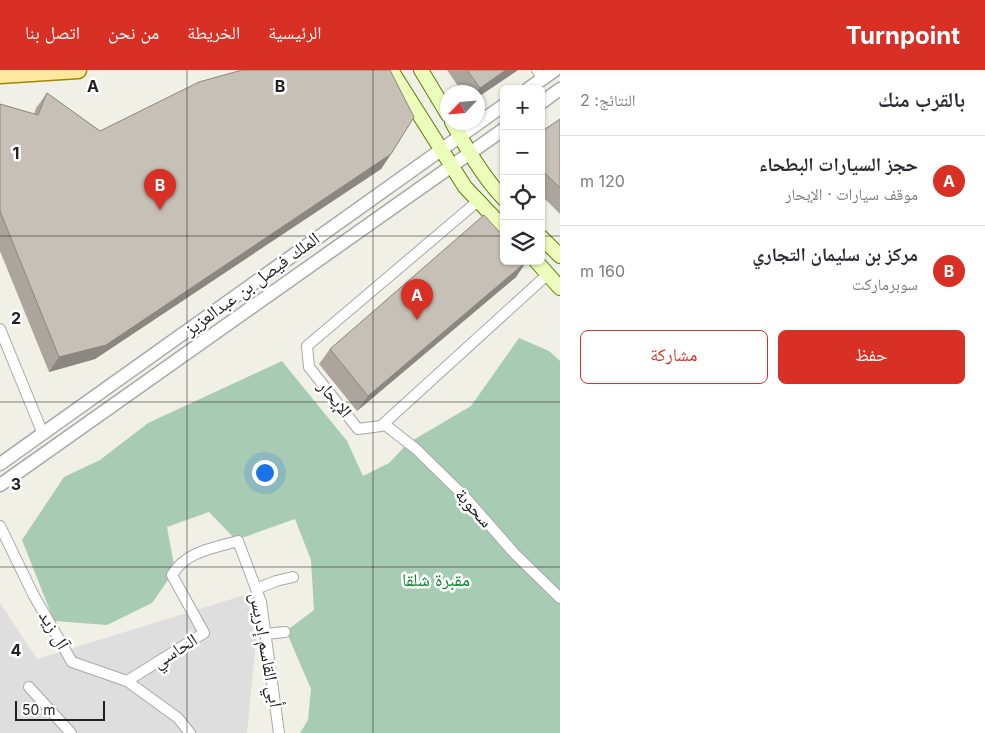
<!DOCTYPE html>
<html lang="ar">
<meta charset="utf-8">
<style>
body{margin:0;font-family:Inter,"Noto Naskh Arabic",sans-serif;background:#f7f7f7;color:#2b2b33;direction:rtl}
.controls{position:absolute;right:15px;top:15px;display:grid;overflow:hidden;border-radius:8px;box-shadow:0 1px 4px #0004}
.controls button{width:45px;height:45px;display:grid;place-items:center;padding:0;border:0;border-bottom:1px solid #e1e1e2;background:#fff;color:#2b2b33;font:25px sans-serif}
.compass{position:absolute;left:440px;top:15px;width:45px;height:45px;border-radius:50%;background:#fff;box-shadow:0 1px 4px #0004;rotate:244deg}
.scale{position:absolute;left:15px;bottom:12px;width:90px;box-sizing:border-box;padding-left:5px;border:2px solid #212121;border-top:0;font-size:14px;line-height:18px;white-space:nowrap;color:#212121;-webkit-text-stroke:4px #fff;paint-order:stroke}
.you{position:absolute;left:264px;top:402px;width:18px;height:18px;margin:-12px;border:4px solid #fff;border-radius:50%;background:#1a73e8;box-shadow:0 0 0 8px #1a73e833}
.badge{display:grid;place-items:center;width:32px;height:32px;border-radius:50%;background:#d93025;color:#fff;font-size:16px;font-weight:700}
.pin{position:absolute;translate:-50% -41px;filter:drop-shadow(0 1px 2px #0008)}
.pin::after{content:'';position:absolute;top:26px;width:18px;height:15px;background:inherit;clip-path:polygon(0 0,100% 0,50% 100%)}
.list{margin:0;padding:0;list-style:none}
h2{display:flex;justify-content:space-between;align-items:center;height:65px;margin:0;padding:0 20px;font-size:21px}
h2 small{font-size:16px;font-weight:400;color:#7c7c81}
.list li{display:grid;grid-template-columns:32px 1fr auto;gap:15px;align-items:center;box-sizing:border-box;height:90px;padding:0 20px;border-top:1px solid #e1e1e2}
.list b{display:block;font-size:19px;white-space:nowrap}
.list p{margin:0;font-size:16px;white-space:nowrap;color:#7c7c81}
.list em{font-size:16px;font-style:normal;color:#7c7c81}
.actions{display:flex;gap:10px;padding:15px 20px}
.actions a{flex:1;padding:11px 0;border:1px solid #d93025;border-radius:8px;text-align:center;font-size:18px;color:#d93025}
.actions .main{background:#d93025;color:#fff}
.icon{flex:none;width:28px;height:28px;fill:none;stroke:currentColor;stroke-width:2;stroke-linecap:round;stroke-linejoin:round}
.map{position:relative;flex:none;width:560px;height:663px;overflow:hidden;direction:ltr}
header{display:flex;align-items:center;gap:30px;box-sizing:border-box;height:70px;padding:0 25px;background:#d93025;color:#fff}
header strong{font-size:24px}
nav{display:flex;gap:28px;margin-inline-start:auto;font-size:18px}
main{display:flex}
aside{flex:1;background:#fff}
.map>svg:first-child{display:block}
.residential{fill:#dfdede}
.cemetery{fill:#a8cbb4}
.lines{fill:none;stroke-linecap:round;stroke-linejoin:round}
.minor-casing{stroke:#a8a8a8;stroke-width:12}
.tertiary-casing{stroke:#a8a8a8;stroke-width:15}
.secondary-casing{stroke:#597f01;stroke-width:16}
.primary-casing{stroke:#9e8800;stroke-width:19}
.minor{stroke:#fff;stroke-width:10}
.tertiary{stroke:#fff;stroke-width:12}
.secondary{stroke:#ecfcbb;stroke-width:14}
.primary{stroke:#ffe89f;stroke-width:16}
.wall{fill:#aba59d}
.shaded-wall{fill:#8b867f}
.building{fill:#c7c0b6;stroke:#8b867f}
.grid{fill:none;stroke:#212121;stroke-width:1;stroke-opacity:0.55}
.labels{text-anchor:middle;stroke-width:5;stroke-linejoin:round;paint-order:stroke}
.street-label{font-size:18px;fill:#212121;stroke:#fff}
.park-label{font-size:18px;fill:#08862b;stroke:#fff}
.grid-label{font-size:16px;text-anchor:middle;font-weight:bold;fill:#212121;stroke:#fff;stroke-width:5;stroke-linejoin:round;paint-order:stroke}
</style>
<header>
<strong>Turnpoint</strong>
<nav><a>الرئيسية</a><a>الخريطة</a><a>من نحن</a><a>اتصل بنا</a></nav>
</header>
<main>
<aside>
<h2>بالقرب منك<small>النتائج: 2</small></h2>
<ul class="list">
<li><span class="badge">A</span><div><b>حجز السيارات البطحاء</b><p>موقف سيارات · الإبحار</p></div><em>120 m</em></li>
<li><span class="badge">B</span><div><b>مركز بن سليمان التجاري</b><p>سوبرماركت</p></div><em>160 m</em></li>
</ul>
<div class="actions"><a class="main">حفظ</a><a>مشاركة</a></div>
</aside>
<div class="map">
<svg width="560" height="663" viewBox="0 0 560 663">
<rect width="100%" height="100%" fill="#f1f0e7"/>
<polygon class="residential" points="261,520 247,663 0,663 0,533 37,589"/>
<polygon class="cemetery" points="519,268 549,281 560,291 560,663 300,663 308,650 311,619 286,561 314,540 311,490 295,449 236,470 209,442 167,457 175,500 152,533 107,555 54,551 22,470 64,407 100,390 148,353 282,291 347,371 363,406 389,393 408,373 471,336"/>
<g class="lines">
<defs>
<g id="minor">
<polyline points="537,0 543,9"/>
<polyline points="478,131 307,276 309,297 358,359 381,356 548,204"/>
<polyline points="0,259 43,364"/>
<polyline points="384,354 416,379 465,427 515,484 560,528"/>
<polyline points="0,456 33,524 72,592 127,611 178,648 190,663"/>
<polyline points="256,519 276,511 293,507"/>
<polyline points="265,564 285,562"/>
<path d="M127 611 204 563 172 505C186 481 214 478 238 471L261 532 279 663"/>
<polyline points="29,617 71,663"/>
</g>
<g id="tertiary">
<polyline points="528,19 555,0"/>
<polyline points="541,33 560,19"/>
<polyline points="0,394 504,35"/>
<polyline points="0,415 504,59"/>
</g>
<g id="secondary">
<polyline points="391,0 465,117 504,158"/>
<polyline points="421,0 448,45"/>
<path d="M452 52C467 79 483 107 504 129"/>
<polyline points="541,167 560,186"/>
<polyline points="536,191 560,218"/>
</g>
<polyline id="primary" points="0,5 78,0"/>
</defs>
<use href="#minor" class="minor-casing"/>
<use href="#tertiary" class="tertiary-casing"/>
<use href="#secondary" class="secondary-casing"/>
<use href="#primary" class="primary-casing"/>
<use href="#minor" class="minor"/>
<use href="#tertiary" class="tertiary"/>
<use href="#secondary" class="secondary"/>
<use href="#primary" class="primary"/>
</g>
<g class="wall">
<polygon points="447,0 518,0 478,27 478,22 462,22"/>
<polygon points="47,23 100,61 391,84 381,99 95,289 49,302 0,181 0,34 34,44 36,38"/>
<polygon points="560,49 560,144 541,125 541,62"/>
<polygon points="526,192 516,207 357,341 319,294 330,279"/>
</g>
<g class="shaded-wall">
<polygon points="506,0 518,0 478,27 478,22 476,22 480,18"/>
<polygon points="391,84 381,99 95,289 49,302 59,287"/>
<polygon points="526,192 516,207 357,341 368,326"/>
</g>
<g class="building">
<polygon points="242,0 390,0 414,47 391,84 106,275 59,287 0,141 0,34 38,45 47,23 100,61 199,12"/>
<polygon points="467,0 506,0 480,18"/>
<polygon points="560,49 560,118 541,99 541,62"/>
<polygon points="484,145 504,167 504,191 525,191 526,192 368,326 330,279"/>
</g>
<path class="grid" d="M187 0V663M373 0V663M0 166H504M541 166H560M0 332H560M0 497H560"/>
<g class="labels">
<g class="street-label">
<text transform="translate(252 214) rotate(-36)" y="6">الملك فيصل بن عبدالعزيز</text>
<text transform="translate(335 329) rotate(51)" y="6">الإبحار</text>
<text transform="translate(474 438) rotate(48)" y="6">سحوبة</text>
<text transform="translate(54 560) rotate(60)" y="6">آل زيد</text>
<text transform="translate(266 580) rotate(80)" y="6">أبي القاسم إدريس</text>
<text transform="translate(175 581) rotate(-32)" y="6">الحاسي</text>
</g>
<g class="park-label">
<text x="436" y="516">مقبرة شلقا</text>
</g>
</g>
<g class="grid-label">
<text x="93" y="22">A</text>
<text x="280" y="22">B</text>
<text x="16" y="89">1</text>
<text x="16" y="254">2</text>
<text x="16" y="420">3</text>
<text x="16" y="586">4</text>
</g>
</svg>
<div class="controls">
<button>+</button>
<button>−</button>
<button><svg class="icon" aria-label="locate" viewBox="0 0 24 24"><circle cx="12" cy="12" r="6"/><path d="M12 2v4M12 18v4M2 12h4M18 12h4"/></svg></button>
<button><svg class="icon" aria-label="layers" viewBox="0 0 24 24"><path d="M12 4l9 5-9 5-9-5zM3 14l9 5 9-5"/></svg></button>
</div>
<svg class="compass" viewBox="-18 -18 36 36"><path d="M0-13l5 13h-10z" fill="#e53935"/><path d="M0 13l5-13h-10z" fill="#7c7c81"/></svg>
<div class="scale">50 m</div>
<div class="you"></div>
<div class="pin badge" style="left:417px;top:250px">A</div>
<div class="pin badge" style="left:160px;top:140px">B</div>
</div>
</main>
